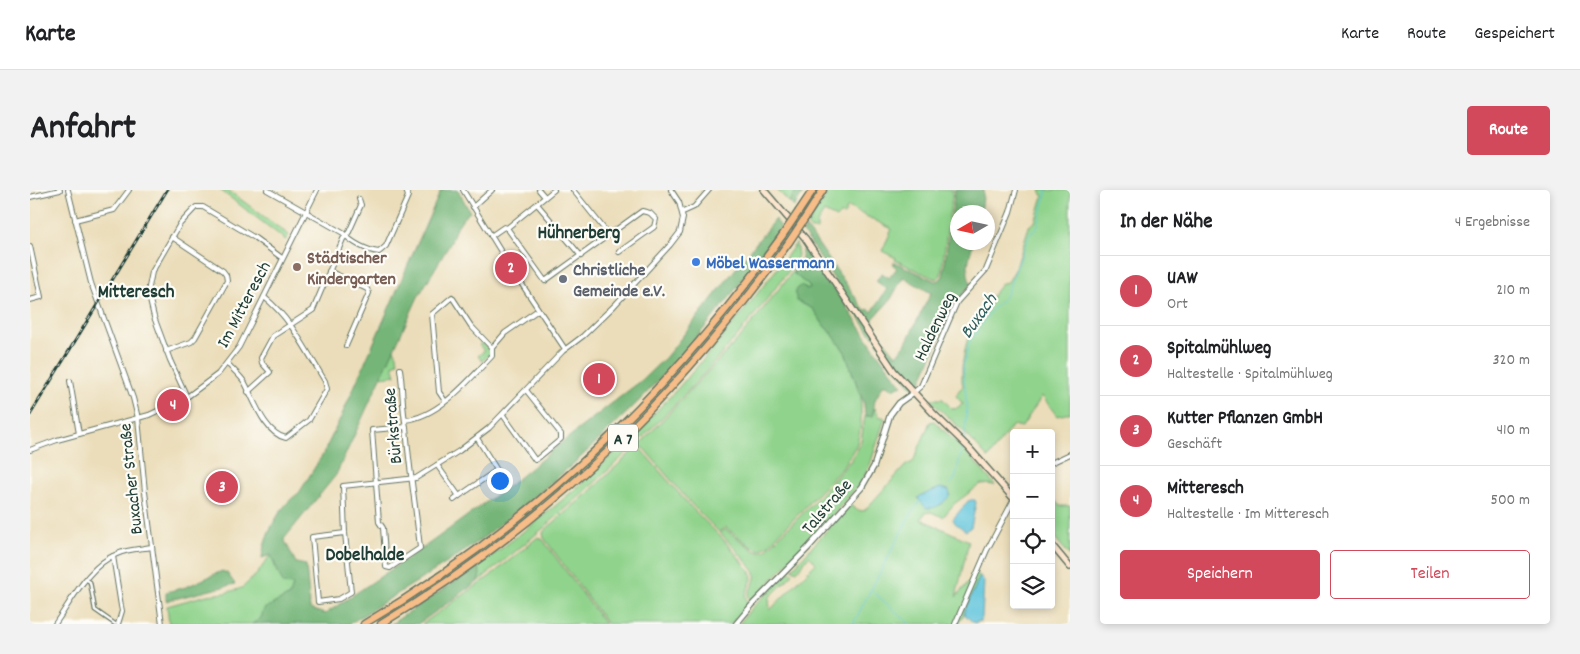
<!DOCTYPE html>
<html lang="de">
<meta charset="utf-8">
<style>
body{margin:0;font-family:Dekko,sans-serif;background:#f2f2f2;color:#202124}
.controls{position:absolute;right:15px;bottom:15px;display:grid;overflow:hidden;border-radius:5px;box-shadow:0 2px 8px #0003}
.controls button{width:45px;height:45px;display:grid;place-items:center;padding:0;border:0;border-bottom:1px solid #e0e0e0;background:#fff;color:#202124;font:25px sans-serif}
.compass{position:absolute;left:920px;top:15px;width:45px;height:45px;border-radius:50%;background:#fff;box-shadow:0 2px 8px #0003;rotate:261deg}
.you{position:absolute;left:469px;top:290px;width:18px;height:18px;margin:-12px;border:4px solid #fff;border-radius:50%;background:#1a73e8;box-shadow:0 0 0 8px #1a73e833}
.badge{display:grid;place-items:center;width:32px;height:32px;border-radius:50%;background:#d1495b;color:#fff;font-size:16px;font-weight:700}
.pin{position:absolute;translate:-50% -50%;border:2px solid #fff;box-shadow:0 1px 5px #0006}
.list{margin:0;padding:0;list-style:none}
h2{display:flex;justify-content:space-between;align-items:center;height:65px;margin:0;padding:0 20px;font-size:21px}
h2 small{font-size:16px;font-weight:400;color:#757577}
.list li{display:grid;grid-template-columns:32px 1fr auto;gap:15px;align-items:center;box-sizing:border-box;height:70px;padding:0 20px;border-top:1px solid #e0e0e0}
.list b{display:block;font-size:19px;white-space:nowrap}
.list p{margin:0;font-size:16px;white-space:nowrap;color:#757577}
.list em{font-size:16px;font-style:normal;color:#757577}
.actions{display:flex;gap:10px;padding:15px 20px}
.actions a{flex:1;padding:11px 0;border:1px solid #d1495b;border-radius:5px;text-align:center;font-size:18px;color:#d1495b}
.actions .main{background:#d1495b;color:#fff}
.icon{flex:none;width:28px;height:28px;fill:none;stroke:currentColor;stroke-width:2;stroke-linecap:round;stroke-linejoin:round}
.map{position:relative;flex:none;width:1040px;height:434px;overflow:hidden;border-radius:5px}
header{display:flex;align-items:center;gap:30px;box-sizing:border-box;height:70px;padding:0 25px;background:#fff;border-bottom:1px solid #e0e0e0}
header strong{font-size:24px}
nav{display:flex;gap:28px;margin-inline-start:auto;font-size:18px}
.intro{display:flex;align-items:center;justify-content:space-between;box-sizing:border-box;height:120px;padding:0 30px}
h1{margin:0;font-size:35px}
.button{padding:12px 22px;border-radius:5px;background:#d1495b;color:#fff;font-size:18px;font-weight:700}
main{display:flex;gap:30px;padding:0 30px}
aside{flex:1;background:#fff;border-radius:5px;box-shadow:0 2px 8px #0003}
.map>svg:first-child{display:block}
.green{fill:#90d38c;stroke:#588860}
.forest{fill:#74b578;stroke:#4a7956}
.water{fill:#5ec4db;stroke:#3e8088}
.lines{fill:none;stroke-linecap:round;stroke-linejoin:round}
.stream{stroke:#5ec4db;stroke-width:1}
.pedestrian-casing{stroke:#667563;stroke-width:5}
.minor-casing{stroke:#667563;stroke-width:6}
.tertiary-casing{stroke:#667563;stroke-width:7}
.secondary-casing{stroke:#667563;stroke-width:8}
.motorway-casing{stroke:#667563;stroke-width:9}
.pedestrian{stroke:#fff;stroke-width:2.5}
.minor{stroke:#fff;stroke-width:4}
.tertiary{stroke:#fff;stroke-width:4.5}
.secondary{stroke:#fce5cf;stroke-width:5}
.motorway{stroke:#f7bd88;stroke-width:6}
.rail-casing{stroke:#1f3d34;stroke-width:3}
.rail{stroke:#fdfcf7;stroke-width:1;stroke-dasharray:4;stroke-linecap:butt}
.motorway-bridge-casing{stroke:#667563;stroke-width:9;stroke-linecap:butt}
.motorway-bridge{stroke:#f7bd88;stroke-width:6}
.shop-dot{fill:#3f7fe0;stroke:#fdfcf7;stroke-width:2}
.education-dot{fill:#8d6e63;stroke:#fdfcf7;stroke-width:2}
.worship-dot{fill:#6b7280;stroke:#fdfcf7;stroke-width:2}
.labels{text-anchor:middle;stroke-width:4.5;stroke-linejoin:round;paint-order:stroke}
.shield{fill:#fdfcf7;stroke:#62766e;stroke-width:1}
.shield-label{font-size:16px;font-weight:bold;fill:#1f3d34}
.education-label{font-size:18px;font-weight:bold;fill:#785e54;stroke:#fdfcf7;text-anchor:start}
.shop-label{font-size:18px;font-weight:bold;fill:#366cbe;stroke:#fdfcf7;text-anchor:start}
.worship-label{font-size:18px;font-weight:bold;fill:#5b616d;stroke:#fdfcf7;text-anchor:start}
.street-label{font-size:18px;fill:#1f3d34;stroke:#fdfcf7}
.neighbourhood-label{font-size:19px;font-weight:bold;fill:#1f3d34;stroke:#fdfcf7}
.water-label{font-size:19px;font-style:italic;fill:#2f5f5e;stroke:#fdfcf7}
</style>
<header>
<strong>Karte</strong>
<nav><a>Karte</a><a>Route</a><a>Gespeichert</a></nav>
</header>
<div class="intro"><h1>Anfahrt</h1><a class="button">Route</a></div>
<main>
<div class="map">
<svg width="1040" height="434" viewBox="0 0 1040 434">
<rect width="100%" height="100%" fill="#fdfcf7"/>
<filter id="ink" filterUnits="userSpaceOnUse"><feTurbulence type="fractalNoise" baseFrequency=".02" numOctaves="2"/><feDisplacementMap in="SourceGraphic" scale="10" xChannelSelector="R" yChannelSelector="G"/><feConvolveMatrix kernelMatrix="1 2 1 2 8 2 1 2 1" color-interpolation-filters="sRGB"/></filter>
<filter id="wash" filterUnits="userSpaceOnUse"><feTurbulence type="fractalNoise" baseFrequency=".0096" numOctaves="4" result="noise"/><feDisplacementMap in="SourceGraphic" scale="20" xChannelSelector="R" yChannelSelector="G"/><feGaussianBlur stdDeviation="1.12" result="paint"/><feColorMatrix in="noise" values="0 0 0 0 0 0 0 0 0 0 0 0 0 0 0 0 0 1.4 0 .05"/><feComposite in="paint" operator="in"/></filter>
<g filter="url(#wash)">
<rect width="100%" height="100%" fill="#ebddb9"/>
<g class="green">
<polygon points="190,0 198,0 259,45 256,50"/>
<polygon points="747,0 767,0 759,12"/>
<polygon points="800,0 923,0 911,85 907,89 901,87 865,70 866,68 852,61 862,39 818,17 814,25 809,25 806,28 794,22 787,33 787,40 781,40 777,36"/>
<polygon points="1010,0 1040,0 1040,223 1027,226 1012,206 992,237 983,235 958,268 934,242 901,211 902,209 913,209 921,218 925,219 933,214 926,206 929,200 933,196 932,191 932,177 935,159 940,140 946,129 961,113 962,106 972,93 978,92 986,78 999,36 1005,32 1013,6"/>
<path d="M766 53 768 65 765 73C746 97 728 121 708 145 630 236 541 319 446 393L449 389V379L447 377C483 350 518 323 551 294 613 239 669 178 720 113 735 93 752 74 766 53Z"/>
<polygon points="764,80 763,83 779,96 780,99 776,99 771,113 783,119 795,137 801,142 815,162 831,207 831,235 827,254 813,277 739,355 730,360 722,357 695,337 689,342 663,316 610,254 712,145"/>
<polygon points="452,152 461,163 452,171 448,166 454,161 449,155"/>
<polygon points="364,159 367,165 368,173 363,175 366,185 351,187"/>
<path d="M845 218 849 226 855 228 840 275 831 292 789 341 721 411 718 406C719 399 727 391 725 383 724 379 695 348 690 343L695 339 724 360 729 362 736 360 784 312 821 270 831 251 835 226H842Z"/>
<polygon points="904,231 938,264 965,295 951,294 924,314 913,327 901,322 895,323 891,329 939,351 926,407 946,383 950,386 934,424 928,434 709,434 720,420 760,381 763,384 739,408 740,420 786,373 779,366 767,381 762,379 820,315 827,320 834,321 876,275 883,272 900,232"/>
<polygon points="608,256 661,317 693,349 721,382 722,389 715,406 718,413 701,434 577,434 514,348 513,343 515,340 557,304"/>
<polygon points="1021,306 1030,316 1040,316 1040,366 1021,343"/>
<polygon points="508,347 513,350 575,434 392,434 459,387"/>
<polygon points="241,364 247,383 264,394 260,405 234,419 231,429 222,434 139,434 137,416 177,405 195,403 212,398 227,384"/>
</g>
<g class="forest">
<path d="M411 0H428L440 22 433 28 425 40 421 52 388 107 306 285 254 349 266 373 276 375 280 419 295 424 393 358 481 294 550 238 612 190 636 167 745 29 751 37 699 108 667 147 612 208 550 268 514 299 453 348 420 371 319 434H222L231 428 234 419 260 405 263 395 253 394 241 365 232 368C234 346 250 315 269 303L293 264 311 227Z"/>
<polygon points="767,0 775,0 764,17 759,12"/>
<path d="M925 0H954L951 22H928V52L943 53C940 66 934 81 941 94L924 115 890 194 883 198 861 173 847 152 850 149H853L866 165 875 155 901 103 873 87 861 109 843 129V133L846 136 848 145 844 147 839 142 773 42 776 38 784 48 835 121 838 119 842 122 857 99 846 91 852 83 859 88 867 78 863 75 864 72 905 91H908L913 86Z"/>
<path d="M772 60 778 61 783 65 845 160 872 195 862 199 857 195H853C851 201 847 205 845 210 844 215 844 221 842 226H835L834 214 815 162 801 142 795 137 783 119 767 111 765 104 767 99 772 95 776 99 780 98 779 96 763 83 772 69Z"/>
<path d="M447 377C452 381 450 388 446 393L388 434H361Z"/>
<polygon points="192,381 197,383 205,394 136,411 136,402 156,397"/>
</g>
<g class="water">
<path d="M910 298 919 300 920 305C914 313 907 319 896 318L888 308 890 306Z"/>
<polygon points="941,310 945,310 946,313 941,337 936,341 925,333 923,329 938,311"/>
<polygon points="950,386 954,391 952,427 951,431 944,433 935,425 934,422"/>
</g>
<g class="lines">
<g class="stream">
<polyline points="934,251 937,217 933,177 939,153 960,122 976,105 999,45 1007,38 1017,0"/>
<polyline points="915,299 925,289 933,255"/>
<polyline points="841,400 880,434"/>
<polyline points="823,434 879,327 890,312"/>
</g>
</g>
</g>
<g filter="url(#ink)">
<g class="lines">
<defs>
<polyline id="pedestrian" points="57,390 60,392 65,420 85,434"/>
<g id="minor">
<polyline points="38,0 61,93 103,208 108,228 115,302 132,434"/>
<path d="M237 0 313 43C321 52 337 61 349 62L356 56 378 6 376 0"/>
<polyline points="433,0 481,78 535,159"/>
<polyline points="509,0 515,7"/>
<polyline points="543,0 579,45"/>
<polyline points="0,7 30,0"/>
<polyline points="507,14 551,66"/>
<polyline points="443,17 462,0"/>
<polyline points="653,22 664,17 679,0"/>
<polyline points="45,30 84,20 99,0"/>
<polyline points="477,38 515,91 612,21 620,23 626,29 624,37 589,62"/>
<polyline points="461,46 474,37 477,38 524,0"/>
<polyline points="0,56 11,107 0,110"/>
<polyline points="299,81 337,99 339,103 316,156"/>
<polyline points="483,81 499,71"/>
<polyline points="136,161 161,152 165,148 197,91 196,85 193,81 142,47"/>
<path d="M197 173C202 179 211 186 215 193 224 210 235 244 256 248L279 230 297 199 295 191C277 162 261 128 234 107"/>
<path d="M370 179C373 198 372 218 376 237 379 278 386 318 390 358L360 378 356 377 353 338 349 332 342 240 376 237"/>
<polyline points="40,191 49,244"/>
<polyline points="218,202 240,182 232,173 231,168 243,146 283,120 313,49 319,42 331,15 329,9"/>
<polyline points="883,203 891,196 927,112 956,80 980,22 986,0"/>
<polyline points="157,207 140,170 124,127 118,102 122,82 150,34 166,17 173,17 225,48 252,68"/>
<polyline points="415,211 409,202 402,124 422,107 441,136 462,158"/>
<polyline points="473,225 505,270 507,269 531,249 531,244 496,200"/>
<path d="M375 230C409 227 439 190 462 166V158L475 143 508 120"/>
<polyline points="0,260 27,250 119,225 157,207 188,184 209,157 287,0"/>
<polyline points="1021,273 1040,264"/>
<polyline points="407,275 429,306 424,310"/>
<polyline points="429,306 467,280 447,248"/>
<polyline points="315,343 282,347 288,412 309,409 321,402 315,343 313,296 386,288 429,261 459,238 533,161 553,146 584,116 640,55 650,42 653,28 649,12 641,0"/>
<polyline points="83,366 91,416 92,421 88,434"/>
<path d="M25 434C42 410 59 375 87 364 98 359 110 359 122 357"/>
<polyline points="925,434 957,360 984,309"/>
</g>
<polyline id="tertiary" points="706,434 722,415 778,358 832,297 844,276 860,225 869,213 883,203"/>
<g id="secondary">
<polyline points="734,0 775,48 864,181 903,223 939,258 984,309"/>
<polyline points="1021,354 1040,377"/>
</g>
<g id="motorway">
<polyline points="769,21 783,0"/>
<polyline points="775,28 793,0"/>
<path d="M334 434C505 333 636 206 752 46"/>
<path d="M351 434C518 333 645 209 759 52"/>
</g>
</defs>
<use href="#pedestrian" class="pedestrian-casing"/>
<use href="#minor" class="minor-casing"/>
<use href="#tertiary" class="tertiary-casing"/>
<use href="#secondary" class="secondary-casing"/>
<use href="#motorway" class="motorway-casing"/>
<use href="#pedestrian" class="pedestrian"/>
<use href="#minor" class="minor"/>
<use href="#tertiary" class="tertiary"/>
<use href="#secondary" class="secondary"/>
<use href="#motorway" class="motorway"/>
<defs>
<polyline id="rail" points="0,225 137,0"/>
</defs>
<use href="#rail" class="rail-casing"/>
<use href="#rail" class="rail"/>
<defs>
<g id="motorway-bridge">
<polyline points="752,46 769,21"/>
<polyline points="759,52 775,28"/>
</g>
</defs>
<use href="#motorway-bridge" class="motorway-bridge-casing"/>
<use href="#motorway-bridge" class="motorway-bridge"/>
</g>
</g>
<circle class="shop-dot" cx="666" cy="72" r="5"/>
<circle class="education-dot" cx="267" cy="77" r="5"/>
<circle class="worship-dot" cx="533" cy="89" r="5"/>
<g class="labels">
<rect class="shield" x="578" y="234.5" width="30" height="27" rx="4"/>
<g class="shield-label">
<text x="593" y="254">A 7</text>
</g>
<g class="education-label">
<text x="277" y="73">Städtischer<tspan x="277" dy="21">Kindergarten</tspan></text>
</g>
<g class="shop-label">
<text x="676" y="78">Möbel Wassermann</text>
</g>
<g class="worship-label">
<text x="543" y="85">Christliche<tspan x="543" dy="21">Gemeinde e.V.</tspan></text>
</g>
<g class="street-label">
<text transform="translate(213 114) rotate(-62)" y="6">Im Mitteresch</text>
<text transform="translate(904 136) rotate(-64)" y="6">Haldenweg</text>
<text transform="translate(362 236) rotate(-95)" y="6">Bürkstraße</text>
<text transform="translate(100 289) rotate(-96)" y="6">Buxacher Straße</text>
<text transform="translate(796 316) rotate(-49)" y="6">Talstraße</text>
</g>
<g class="neighbourhood-label">
<text x="549" y="48">Hühnerberg</text>
<text x="106" y="107">Mitteresch</text>
<text x="335" y="370">Dobelhalde</text>
</g>
<g class="water-label">
<text transform="translate(947 125) rotate(-55)" y="7">Buxach</text>
</g>
</g>
</svg>
<div class="controls">
<button>+</button>
<button>−</button>
<button><svg class="icon" aria-label="locate" viewBox="0 0 24 24"><circle cx="12" cy="12" r="6"/><path d="M12 2v4M12 18v4M2 12h4M18 12h4"/></svg></button>
<button><svg class="icon" aria-label="layers" viewBox="0 0 24 24"><path d="M12 4l9 5-9 5-9-5zM3 14l9 5 9-5"/></svg></button>
</div>
<svg class="compass" viewBox="-18 -18 36 36"><path d="M0-13l5 13h-10z" fill="#e53935"/><path d="M0 13l5-13h-10z" fill="#757577"/></svg>
<div class="you"></div>
<div class="pin badge" style="left:569px;top:189px">1</div>
<div class="pin badge" style="left:481px;top:78px">2</div>
<div class="pin badge" style="left:192px;top:297px">3</div>
<div class="pin badge" style="left:143px;top:215px">4</div>
</div>
<aside>
<h2>In der Nähe<small>4 Ergebnisse</small></h2>
<ul class="list">
<li><span class="badge">1</span><div><b>UAW</b><p>Ort</p></div><em>210 m</em></li>
<li><span class="badge">2</span><div><b>Spitalmühlweg</b><p>Haltestelle · Spitalmühlweg</p></div><em>320 m</em></li>
<li><span class="badge">3</span><div><b>Kutter Pflanzen GmbH</b><p>Geschäft</p></div><em>410 m</em></li>
<li><span class="badge">4</span><div><b>Mitteresch</b><p>Haltestelle · Im Mitteresch</p></div><em>500 m</em></li>
</ul>
<div class="actions"><a class="main">Speichern</a><a>Teilen</a></div>
</aside>
</main>
